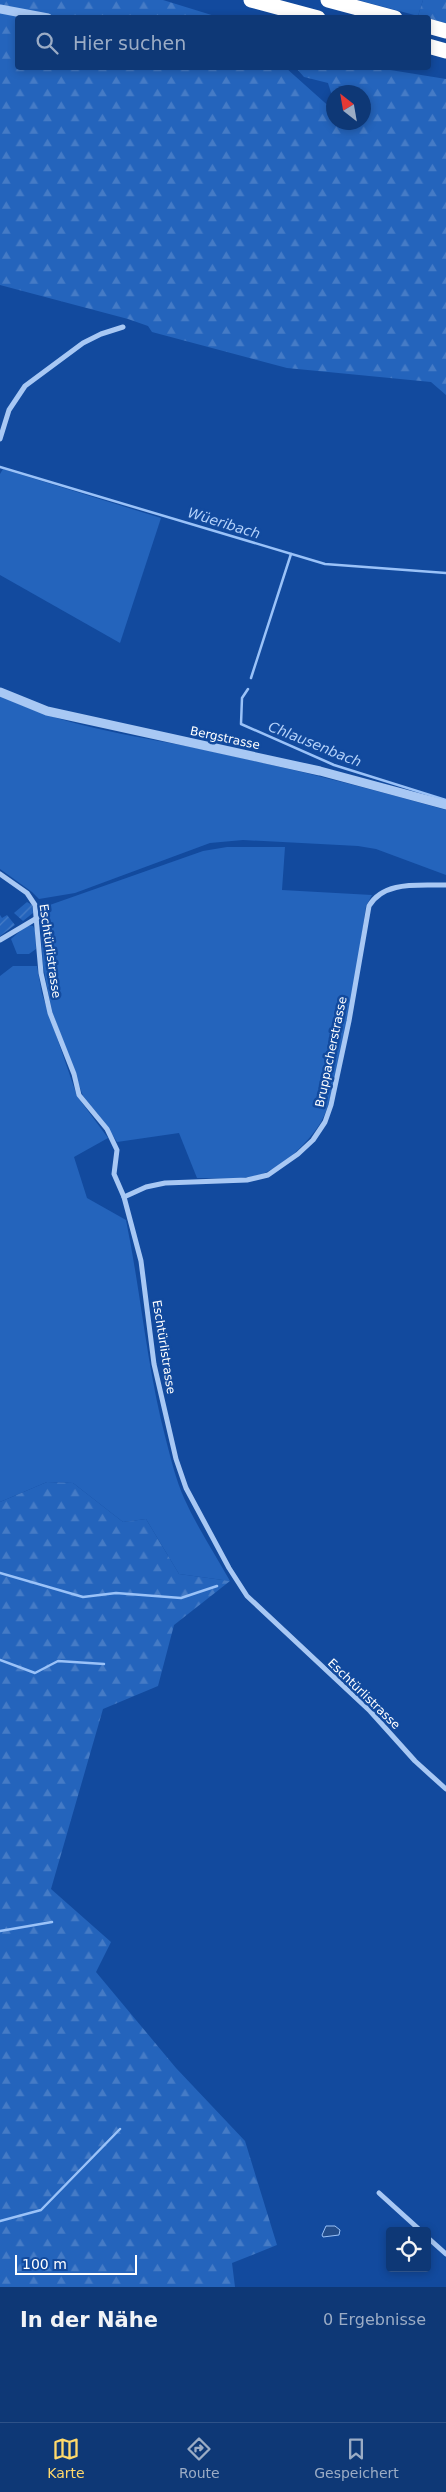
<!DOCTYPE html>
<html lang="de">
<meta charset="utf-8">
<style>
body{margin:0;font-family:"DejaVu Sans",sans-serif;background:#1c437e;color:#f1f3f6}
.controls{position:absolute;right:15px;bottom:15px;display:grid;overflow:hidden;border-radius:5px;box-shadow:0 2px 8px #0003}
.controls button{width:45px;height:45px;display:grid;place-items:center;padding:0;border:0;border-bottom:1px solid #2e5288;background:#0e3876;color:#f1f3f6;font:25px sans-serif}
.compass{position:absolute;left:326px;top:85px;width:45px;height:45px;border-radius:50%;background:#0e3876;box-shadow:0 2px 8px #0003;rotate:329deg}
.scale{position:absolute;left:15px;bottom:12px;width:122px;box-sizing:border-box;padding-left:5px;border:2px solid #fff;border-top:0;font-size:14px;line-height:18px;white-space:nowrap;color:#fff;-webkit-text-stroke:4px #124a9e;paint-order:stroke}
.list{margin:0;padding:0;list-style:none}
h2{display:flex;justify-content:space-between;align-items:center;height:65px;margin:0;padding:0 20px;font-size:21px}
h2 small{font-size:16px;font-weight:400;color:#9bacc5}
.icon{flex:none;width:28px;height:28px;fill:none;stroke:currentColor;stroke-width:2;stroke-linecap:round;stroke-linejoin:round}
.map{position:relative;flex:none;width:446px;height:2287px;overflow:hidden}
.search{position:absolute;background:#0e3876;box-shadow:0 2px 8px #0003;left:15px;right:15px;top:15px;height:55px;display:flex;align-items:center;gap:12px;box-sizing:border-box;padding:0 18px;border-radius:5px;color:#9bacc5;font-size:19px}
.sheet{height:135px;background:#0e3876}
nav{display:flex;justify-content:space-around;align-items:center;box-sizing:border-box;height:70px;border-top:1px solid #2e5288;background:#0e3876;font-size:14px;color:#9bacc5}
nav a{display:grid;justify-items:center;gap:2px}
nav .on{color:#ffd96b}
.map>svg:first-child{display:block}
.grass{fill:#2464bc}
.forest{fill:url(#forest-firs)}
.garden{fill:url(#garden-furrows)}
.water{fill:#234d8b;stroke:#9ac2f8}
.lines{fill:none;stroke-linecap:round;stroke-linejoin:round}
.stream{stroke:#9ac2f8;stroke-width:2.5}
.minor{stroke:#a8c8f4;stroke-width:5}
.tertiary{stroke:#a8c8f4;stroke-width:9}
.motorway{stroke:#fff;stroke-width:15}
.motorway-bridge{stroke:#fff;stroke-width:15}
.labels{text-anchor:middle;stroke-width:5;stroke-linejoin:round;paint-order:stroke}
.street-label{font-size:12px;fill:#fff;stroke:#124a9e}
.water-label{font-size:14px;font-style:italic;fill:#b4d2fb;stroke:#124a9e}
</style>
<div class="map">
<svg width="446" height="2287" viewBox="0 0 446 2287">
<defs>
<pattern id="forest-firs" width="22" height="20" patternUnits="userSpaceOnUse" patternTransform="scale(1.25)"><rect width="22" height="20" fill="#2464bc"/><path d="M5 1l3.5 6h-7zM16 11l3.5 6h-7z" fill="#457bc6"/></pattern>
<pattern id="garden-furrows" width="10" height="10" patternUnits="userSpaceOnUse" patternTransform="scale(1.25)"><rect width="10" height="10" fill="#2464bc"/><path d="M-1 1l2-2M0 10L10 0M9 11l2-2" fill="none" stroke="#457bc6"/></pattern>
</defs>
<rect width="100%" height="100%" fill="#124a9e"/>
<g class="grass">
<polygon points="358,0 423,0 418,16"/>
<polygon points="3,469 161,518 120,643 0,575 0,474"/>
<path d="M0 695C59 726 131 735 196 748 280 766 363 786 446 810V875L376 849 358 846 243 840 210 843 75 893 39 899 32 892 0 869Z"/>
<path d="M227 847H285L282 890 372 895 366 906C358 960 351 1014 338 1067 333 1085 330 1106 321 1122 308 1143 285 1165 262 1174 243 1181 217 1178 197 1178L179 1133 117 1142 105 1123 83 1096 52 1011 43 966 40 914 44 907 203 851Z"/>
<polygon points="27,925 33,926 35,930 36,949 29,954 17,954 11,939"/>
<path d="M13 966H37L42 994 77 1096 108 1138 74 1157 87 1198 126 1220C141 1293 147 1368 166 1440 171 1459 176 1480 184 1498 197 1527 215 1554 230 1581L179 1574 146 1519 123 1522 73 1483 47 1482 0 1502V976Z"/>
</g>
<g class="forest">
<polygon points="0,0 163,0 218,17 18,18 18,68 286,68 333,110 334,122 364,122 364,92 334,92 333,99 328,83 304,77 296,68 378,68 446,79 446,395 431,382 287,368 152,332 148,326 128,319 0,285"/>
<polygon points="423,0 446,0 446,23 418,16"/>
<polygon points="47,1482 73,1483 123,1522 146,1519 179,1574 230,1581 174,1625 158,1686 103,1709 51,1889 111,1942 96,1972 176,2068 245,2141 277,2245 232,2263 235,2287 0,2287 0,1502"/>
</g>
<g class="garden">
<polygon points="27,902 32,905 33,913 23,921 14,913"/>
<polygon points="0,915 2,918 7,915 15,925 0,936"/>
</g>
<polygon class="water" points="326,2226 335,2226 340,2230 339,2235 323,2237 322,2235"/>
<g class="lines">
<g class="stream">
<polyline points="0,467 325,564 446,573"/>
<polyline points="251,678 291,554"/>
<polyline points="248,689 242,698 241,724 334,765 446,800"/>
<polyline points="0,1573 83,1597 116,1593 181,1598 217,1586"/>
<polyline points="0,1660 35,1673 58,1661 104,1664"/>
<polyline points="0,1931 52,1922"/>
<polyline points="0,2221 41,2210 120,2129"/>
</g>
<g class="minor">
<polyline points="0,439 9,410 25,386 83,343 101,334 123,327"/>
<polyline points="0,874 27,893 35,905 41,973 50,1013 74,1074 79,1095 107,1129 117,1150 114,1174 124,1197 141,1261 154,1364 176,1459 186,1488 229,1568 247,1596 370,1711 415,1761 446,1789"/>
<polyline points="0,940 37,918"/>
<path d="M124 1197 146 1187 165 1183 247 1180 268 1175 298 1154 313 1140 325 1122 331 1105 349 1021 369 906C384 880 420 886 446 885"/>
<polyline points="379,2193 421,2231"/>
<polyline points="427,2237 446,2254"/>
</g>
<g class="tertiary">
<polyline points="0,9 48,18"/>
<polyline points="0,692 47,711 320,771 446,805"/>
</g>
<g class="motorway">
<polyline points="251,0 318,18"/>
<polyline points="328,0 395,18"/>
<polyline points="428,26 446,31"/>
</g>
<polyline class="motorway-bridge" points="428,46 446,51"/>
</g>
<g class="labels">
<g class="street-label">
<text transform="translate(225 738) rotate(12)" y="4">Bergstrasse</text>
<text transform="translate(50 951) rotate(82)" y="4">Eschtürlistrasse</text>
<text transform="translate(331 1052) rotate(-78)" y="4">Bruppacherstrasse</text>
<text transform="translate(164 1347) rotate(81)" y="4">Eschtürlistrasse</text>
<text transform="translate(364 1694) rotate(44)" y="4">Eschtürlistrasse</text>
</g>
<g class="water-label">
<text transform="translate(224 523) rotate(17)" y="5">Wüeribach</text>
<text transform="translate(315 744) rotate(22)" y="5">Chlausenbach</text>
</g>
</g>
</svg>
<div class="controls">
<button><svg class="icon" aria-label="locate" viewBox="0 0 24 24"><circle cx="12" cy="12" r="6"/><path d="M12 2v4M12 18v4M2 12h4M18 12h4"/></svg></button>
</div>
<svg class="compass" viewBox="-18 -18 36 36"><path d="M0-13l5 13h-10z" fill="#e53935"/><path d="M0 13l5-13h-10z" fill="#9bacc5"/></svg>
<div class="scale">100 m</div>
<div class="search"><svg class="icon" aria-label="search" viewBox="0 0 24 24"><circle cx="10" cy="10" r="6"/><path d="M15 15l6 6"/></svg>Hier suchen</div>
</div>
<section class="sheet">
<h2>In der Nähe<small>0 Ergebnisse</small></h2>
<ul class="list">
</ul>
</section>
<nav>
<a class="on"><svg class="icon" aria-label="map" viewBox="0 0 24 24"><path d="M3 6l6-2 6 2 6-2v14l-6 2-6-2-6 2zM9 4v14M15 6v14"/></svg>Karte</a>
<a><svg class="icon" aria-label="directions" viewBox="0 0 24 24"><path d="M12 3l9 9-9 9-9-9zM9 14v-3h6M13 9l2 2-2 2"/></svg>Route</a>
<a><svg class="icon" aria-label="saved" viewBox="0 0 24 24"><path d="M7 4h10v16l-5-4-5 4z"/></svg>Gespeichert</a>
</nav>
